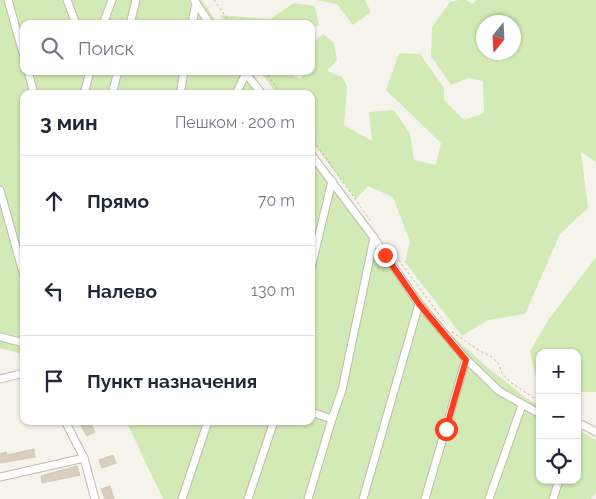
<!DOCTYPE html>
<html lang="ru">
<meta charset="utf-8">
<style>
body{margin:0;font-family:Raleway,sans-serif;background:#f2f2f3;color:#1f2937}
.controls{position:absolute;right:15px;bottom:15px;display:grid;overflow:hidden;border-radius:10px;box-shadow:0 1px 4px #0004}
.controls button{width:45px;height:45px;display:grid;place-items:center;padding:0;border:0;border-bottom:1px solid #e0e1e3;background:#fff;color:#1f2937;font:25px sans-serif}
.compass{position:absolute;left:476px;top:15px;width:45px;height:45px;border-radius:50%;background:#fff;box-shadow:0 1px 4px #0004;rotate:198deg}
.stop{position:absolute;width:15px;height:15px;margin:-11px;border:4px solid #fc3f1d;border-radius:50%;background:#fff}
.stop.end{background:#fc3f1d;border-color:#fff;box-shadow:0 1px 5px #0008}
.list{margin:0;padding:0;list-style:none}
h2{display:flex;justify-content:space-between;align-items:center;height:65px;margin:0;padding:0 20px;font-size:21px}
h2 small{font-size:16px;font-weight:400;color:#747a83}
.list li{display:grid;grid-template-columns:32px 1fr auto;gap:15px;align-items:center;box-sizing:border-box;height:90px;padding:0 20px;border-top:1px solid #e0e1e3}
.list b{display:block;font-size:19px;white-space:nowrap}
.list em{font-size:16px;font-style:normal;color:#747a83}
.icon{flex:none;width:28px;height:28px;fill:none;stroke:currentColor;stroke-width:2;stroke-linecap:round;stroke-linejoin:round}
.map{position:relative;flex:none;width:596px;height:499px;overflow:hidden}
.search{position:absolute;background:#fff;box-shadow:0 1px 4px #0004;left:20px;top:20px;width:295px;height:55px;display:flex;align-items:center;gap:12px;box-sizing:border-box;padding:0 18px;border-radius:10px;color:#747a83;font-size:19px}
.panel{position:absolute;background:#fff;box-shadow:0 1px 4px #0004;left:20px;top:90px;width:295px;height:335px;border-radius:10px}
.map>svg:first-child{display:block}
.green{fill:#d2eab5;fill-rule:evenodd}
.building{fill:#d8cfc1;stroke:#d3c7b4}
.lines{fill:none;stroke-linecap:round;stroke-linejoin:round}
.minor-casing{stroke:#c2bbae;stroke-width:9}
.path{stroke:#c4b79f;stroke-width:1;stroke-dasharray:2.5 2.5;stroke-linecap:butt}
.minor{stroke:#fff;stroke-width:7}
.route{stroke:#fc3f1d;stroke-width:6}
</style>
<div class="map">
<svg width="596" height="499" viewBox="0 0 596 499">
<rect width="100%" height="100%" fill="#f6f3ec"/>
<g class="green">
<polygon points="0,0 202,0 218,24 24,24 24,71 251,71 267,94 24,94 24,355 0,348"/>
<polygon points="316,0 365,0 371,12 353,25 337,4"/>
<path d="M459 0H466L473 4 476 0H596V162L581 152 588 208 560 234 525 314 488 320 462 336 405 262 410 242 393 197 368 186 356 199 311 141V94H277L260 71H286L300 79 305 71H311L312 44 323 34 334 43 337 60 327 71 342 77 347 86 344 125 372 141 369 112 394 110 410 134 414 160 436 165 441 143 386 90 399 53 420 54 444 88V100L464 120 484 113 483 81 468 78 451 85 431 56 432 27 450 2ZM484 22H514V52H484Z"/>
<polygon points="294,3 315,6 319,25 311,29 311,24 226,24 220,15 270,19"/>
<polygon points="311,154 374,238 449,333 487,367 526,398 540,406 540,480 577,480 577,429 596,440 596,493 591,499 163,499 126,421 311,421"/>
<polygon points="596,257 596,392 577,392 577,353 540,353 540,379 535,374 530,351 549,319"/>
</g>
<g class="building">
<polygon points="90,422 95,432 87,436 81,426"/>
<polygon points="34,449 35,457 0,463 0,454 6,452 7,455"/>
<polygon points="113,455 116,463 102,468 99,460"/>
<polygon points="77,466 80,475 42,483 41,476"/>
<polygon points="110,486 114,499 105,499 101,489"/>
</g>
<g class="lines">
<defs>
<g id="minor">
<polyline points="8,0 24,57"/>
<polyline points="67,0 76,24"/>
<polyline points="194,0 210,24"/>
<polyline points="103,24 112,0"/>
<polyline points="130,24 136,0"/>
<polyline points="192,24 196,3"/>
<polyline points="28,71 34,94"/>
<polyline points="244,71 262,94"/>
<polyline points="84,94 90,71"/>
<polyline points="112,94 118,71"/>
<polyline points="180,94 184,71"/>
<polyline points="236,94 246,73"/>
<polyline points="311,154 374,238 419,304 466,359 499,391 540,414"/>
<polyline points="0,190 24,276"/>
<polyline points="311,268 332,181"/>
<polyline points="0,337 24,343"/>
<polyline points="0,379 24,373"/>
<polyline points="311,412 332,419 342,390 374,238"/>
<polyline points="65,421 84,458 95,499"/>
<polyline points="577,428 583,425 596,432"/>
<polyline points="0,477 84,458"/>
<polyline points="182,499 208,421"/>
<polyline points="248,499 274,421"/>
<polyline points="308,499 332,419"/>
<polyline points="363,499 419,304"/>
<polyline points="425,499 466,359"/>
<polyline points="489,499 522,405"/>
<polyline points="553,499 559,480"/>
</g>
</defs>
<use href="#minor" class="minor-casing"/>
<g class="path">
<polyline points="214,0 231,24"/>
<polyline points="265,71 281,94"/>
<polyline points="311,137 370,220"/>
<polyline points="387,244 444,321"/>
<polyline points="452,332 480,351 492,357 499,364 502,373 510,382 540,402"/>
</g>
<use href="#minor" class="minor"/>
</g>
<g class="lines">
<polyline class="route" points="385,255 419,304 466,360 446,429"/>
</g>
</svg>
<div class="controls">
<button>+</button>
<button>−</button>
<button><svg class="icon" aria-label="locate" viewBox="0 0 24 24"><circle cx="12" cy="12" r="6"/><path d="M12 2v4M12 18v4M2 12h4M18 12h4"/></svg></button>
</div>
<svg class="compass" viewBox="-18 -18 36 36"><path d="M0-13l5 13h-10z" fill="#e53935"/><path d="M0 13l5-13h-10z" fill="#747a83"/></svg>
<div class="stop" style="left:446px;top:429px"></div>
<div class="stop end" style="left:385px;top:255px"></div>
<div class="search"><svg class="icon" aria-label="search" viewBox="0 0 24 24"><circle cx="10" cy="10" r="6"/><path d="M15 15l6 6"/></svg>Поиск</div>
<section class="panel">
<h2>3 мин<small>Пешком · 200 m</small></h2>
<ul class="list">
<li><svg class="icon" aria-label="ahead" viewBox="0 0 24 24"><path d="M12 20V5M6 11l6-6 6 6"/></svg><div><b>Прямо</b></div><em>70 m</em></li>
<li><svg class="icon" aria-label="left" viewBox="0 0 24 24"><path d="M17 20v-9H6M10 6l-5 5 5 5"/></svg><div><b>Налево</b></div><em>130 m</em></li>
<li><svg class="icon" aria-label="arrive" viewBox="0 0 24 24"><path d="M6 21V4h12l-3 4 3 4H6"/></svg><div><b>Пункт назначения</b></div></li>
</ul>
</section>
</div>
